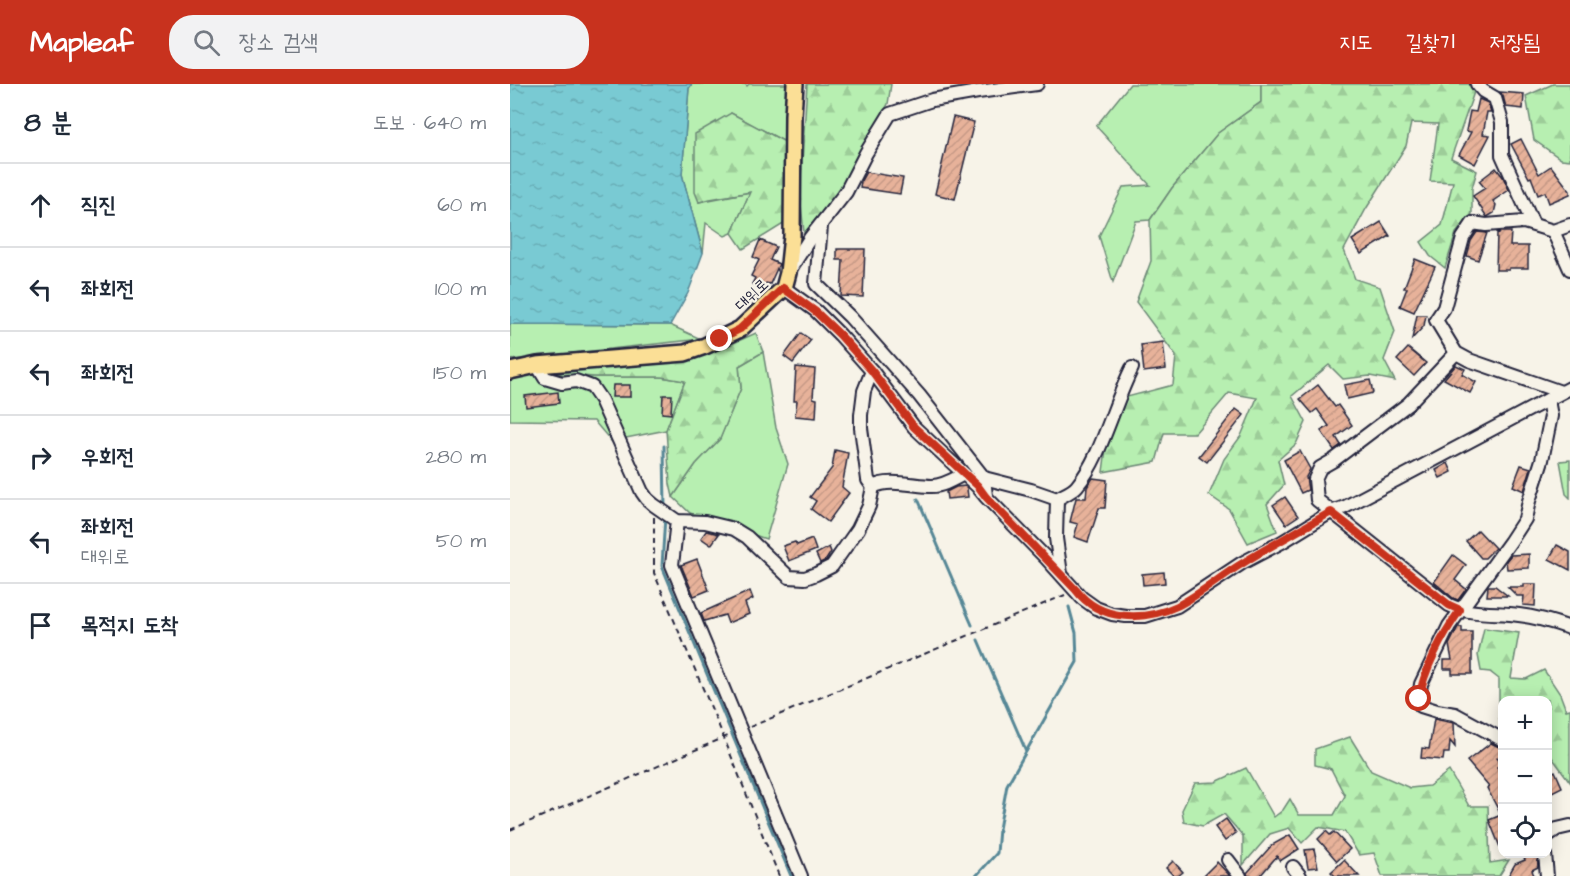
<!DOCTYPE html>
<html lang="ko">
<meta charset="utf-8">
<style>
body{margin:0;font-family:"Architects Daughter","Poor Story",sans-serif;background:#f2f2f3;color:#1f2937}
.controls{position:absolute;right:18px;bottom:18px;display:grid;overflow:hidden;border-radius:12px;box-shadow:0 3px 15px #0003}
.controls button{width:54px;height:54px;display:grid;place-items:center;padding:0;border:0;border-bottom:2px solid #e0e1e3;background:#fff;color:#1f2937;font:30px sans-serif}
.stop{position:absolute;width:18px;height:18px;margin:-14px;border:4px solid #c8321e;border-radius:50%;background:#fff}
.stop.end{background:#c8321e;border-color:#fff;box-shadow:0 2px 6px #0008}
.list{margin:0;padding:0;list-style:none}
h2{display:flex;justify-content:space-between;align-items:center;height:78px;margin:0;padding:0 24px;font-size:26px}
h2 small{font-size:20px;font-weight:400;color:#747a83}
.list li{display:grid;grid-template-columns:39px 1fr auto;gap:18px;align-items:center;box-sizing:border-box;height:84px;padding:0 24px;border-top:2px solid #e0e1e3}
.list b{display:block;font-size:22px;white-space:nowrap}
.list p{margin:0;font-size:20px;white-space:nowrap;color:#747a83}
.list em{font-size:20px;font-style:normal;color:#747a83}
.icon{flex:none;width:33px;height:33px;fill:none;stroke:currentColor;stroke-width:2;stroke-linecap:round;stroke-linejoin:round}
.map{position:relative;flex:none;width:1060px;height:792px;overflow:hidden}
header{display:flex;align-items:center;gap:36px;box-sizing:border-box;height:84px;padding:0 30px;background:#c8321e;color:#fff}
header strong{font-size:28px}
nav{display:flex;gap:33px;margin-inline-start:auto;font-size:21px}
.search{width:420px;height:54px;background:#f2f2f3;display:flex;align-items:center;gap:15px;box-sizing:border-box;padding:0 21px;border-radius:24px;color:#747a83;font-size:22px}
main{display:flex}
aside{flex:1;background:#fff}
.map>svg:first-child{display:block}
.grass{fill:#b7efb1;stroke:#6c8876;stroke-width:1.5}
.forest{fill:url(#forest-firs);stroke:#6c8876;stroke-width:1.5}
.water{fill:url(#water-ripples);stroke:#568796;stroke-width:1.5}
.lines{fill:none;stroke-linecap:round;stroke-linejoin:round}
.stream{stroke:#568796;stroke-width:3}
.building{fill:url(#building-hatch);stroke:#22223b;stroke-width:1.5}
.minor-casing{stroke:#22223b;stroke-width:16}
.major-casing{stroke:#22223b;stroke-width:20}
.path{stroke:#22223b;stroke-width:2;stroke-dasharray:6 4.5;stroke-linecap:butt}
.minor{stroke:#f7f3e8;stroke-width:12}
.major{stroke:#fbdf96;stroke-width:15}
.route{stroke:#c8321e;stroke-width:8}
.labels{text-anchor:middle;stroke-width:4.5;stroke-linejoin:round;paint-order:stroke}
.street-label{font-size:16px;fill:#22223b;stroke:#f7f3e8}
</style>
<header>
<strong>Mapleaf</strong>
<div class="search"><svg class="icon" aria-label="search" viewBox="0 0 24 24"><circle cx="10" cy="10" r="6"/><path d="M15 15l6 6"/></svg>장소 검색</div>
<nav><a>지도</a><a>길찾기</a><a>저장됨</a></nav>
</header>
<main>
<aside>
<h2>8 분<small>도보 · 640 m</small></h2>
<ul class="list">
<li><svg class="icon" aria-label="ahead" viewBox="0 0 24 24"><path d="M12 20V5M6 11l6-6 6 6"/></svg><div><b>직진</b></div><em>60 m</em></li>
<li><svg class="icon" aria-label="left" viewBox="0 0 24 24"><path d="M17 20v-9H6M10 6l-5 5 5 5"/></svg><div><b>좌회전</b></div><em>100 m</em></li>
<li><svg class="icon" aria-label="left" viewBox="0 0 24 24"><path d="M17 20v-9H6M10 6l-5 5 5 5"/></svg><div><b>좌회전</b></div><em>150 m</em></li>
<li><svg class="icon" aria-label="right" viewBox="0 0 24 24"><path d="M7 20v-9h11M14 6l5 5-5 5"/></svg><div><b>우회전</b></div><em>280 m</em></li>
<li><svg class="icon" aria-label="left" viewBox="0 0 24 24"><path d="M17 20v-9H6M10 6l-5 5 5 5"/></svg><div><b>좌회전</b><p>대위로</p></div><em>50 m</em></li>
<li><svg class="icon" aria-label="arrive" viewBox="0 0 24 24"><path d="M6 21V4h12l-3 4 3 4H6"/></svg><div><b>목적지 도착</b></div></li>
</ul>
</aside>
<div class="map">
<svg width="1060" height="792" viewBox="0 0 1060 792">
<defs>
<pattern id="forest-firs" width="22" height="20" patternUnits="userSpaceOnUse" patternTransform="scale(1.5)"><rect width="22" height="20" fill="#b7efb1"/><path d="M5 1l3.5 6h-7zM16 11l3.5 6h-7z" fill="#9dcd99"/></pattern>
<pattern id="water-ripples" width="26" height="14" patternUnits="userSpaceOnUse" patternTransform="scale(1.5)"><rect width="26" height="14" fill="#79cad3"/><path d="M2 4q2-2 4 0t4 0M15 11q2-2 4 0t4 0" fill="none" stroke="#68adb6"/></pattern>
<pattern id="building-hatch" width="6" height="6" patternUnits="userSpaceOnUse" patternTransform="scale(1.5)"><rect width="6" height="6" fill="#e7b29a"/><path d="M-1 1l2-2M0 6l6-6M5 7l2-2" fill="none" stroke="#c69986"/></pattern>
</defs>
<rect width="100%" height="100%" fill="#f7f3e8"/>
<filter id="ink" filterUnits="userSpaceOnUse"><feTurbulence type="fractalNoise" baseFrequency=".0167" numOctaves="2"/><feDisplacementMap in="SourceGraphic" scale="12" xChannelSelector="R" yChannelSelector="G"/><feConvolveMatrix kernelMatrix="1 2 1 2 8 2 1 2 1" color-interpolation-filters="sRGB"/></filter>
<g filter="url(#ink)">
<g class="grass">
<polygon points="182,0 235,0 237,2 239,0 276,0 275,58 221,29 189,118 240,108 222,149 215,152 196,139 193,169 172,90 179,4"/>
<polygon points="620,0 751,0 751,18 708,49 662,104 640,136 626,137 603,198 589,152 613,103 640,101 586,42"/>
<polygon points="0,240 160,241 191,255 0,276"/>
<polygon points="253,268 266,344 278,380 256,455 180,429 163,413 186,380 210,354 231,304 229,282"/>
<polygon points="47,290 84,293 151,293 175,297 156,346 101,357 84,337 0,336 0,294 19,291"/>
</g>
<g class="forest">
<polygon points="297,0 381,0 378,20 327,111 294,149 290,110"/>
<polygon points="751,0 960,0 964,8 941,74 967,87 962,104 962,130 946,149 935,184 920,172 911,158 932,141 943,98 920,97 928,40 901,39 896,62 856,125 834,166 845,195 870,203 885,248 874,276 885,297 860,292 833,295 819,281 782,312 796,338 786,360 768,376 774,401 757,420 767,447 738,459 719,425 699,411 714,375 731,352 747,314 719,309 685,349 654,349 646,378 593,388 596,365 613,314 663,301 666,272 626,218 641,177 640,136 662,104 708,49 751,18"/>
<polygon points="1043,0 1060,0 1060,76 1051,75 1024,56 1016,12"/>
<polygon points="221,29 275,58 275,139 233,165 222,149 240,108 200,115 189,118 185,108 185,50"/>
<polygon points="246,249 253,268 229,282 231,304 210,355 186,380 163,413 160,400 156,346 175,297 151,293 84,293 47,290 64,285 167,278 210,265"/>
<polygon points="1060,376 1060,414 1056,410 1050,377"/>
<polygon points="974,544 1009,549 1001,594 1016,595 1034,586 1050,610 1056,626 1060,625 1060,698 1038,668 1038,616 993,616 992,639 989,634 989,595 980,588 971,587 968,571"/>
<polygon points="840,653 861,687 900,704 919,702 939,687 959,722 978,722 980,779 999,776 989,792 872,792 864,769 849,771 835,748 808,743 792,759 779,744 760,750 733,781 733,752 714,730 693,742 674,738 672,726 685,699 706,698 736,684 764,733 773,726 780,715 789,731 824,731 835,712 821,685 805,681 805,665"/>
</g>
<polygon class="water" points="0,0 182,0 179,4 172,90 193,169 178,209 160,241 0,240"/>
<g class="lines">
<g class="stream">
<polyline points="154,362 155,426"/>
<polyline points="408,415 462,541"/>
<polyline points="155,432 152,482 281,792"/>
<polyline points="468,556 516,667"/>
<polyline points="466,792 487,769 489,745 497,701 567,578 566,549 559,523"/>
</g>
</g>
<g class="building">
<polygon points="990,8 1014,10 1013,25 996,23 993,12"/>
<polygon points="969,15 978,19 981,28 977,28 973,50 980,51 965,80 949,71 961,48 956,47 960,27 966,28"/>
<polygon points="443,33 464,38 445,115 425,110"/>
<polygon points="1011,55 1029,90 1041,82 1060,107 1060,110 1039,119 1035,108 1028,111 1021,93 1019,94 1001,60"/>
<polygon points="986,84 993,93 999,106 983,117 986,121 984,129 977,133 963,112 975,104 969,97"/>
<polygon points="356,88 393,94 390,110 350,104 351,97"/>
<polygon points="871,138 880,152 851,170 842,156"/>
<polygon points="967,148 977,149 968,176 957,172 961,157"/>
<polygon points="988,148 1001,148 1000,162 1018,162 1018,184 999,184 999,186 986,186 987,149 990,150"/>
<polygon points="250,156 266,163 260,176 269,180 260,200 256,199 253,205 242,200 245,194 241,192 249,176 243,173"/>
<polygon points="327,165 355,165 353,213 331,212 333,176 327,176"/>
<polygon points="905,175 925,183 904,228 890,222 897,204 894,204"/>
<polygon points="907,231 916,231 914,242 902,255"/>
<polygon points="291,249 301,256 283,279 274,272"/>
<polygon points="653,258 656,285 634,288 631,261"/>
<polygon points="898,264 916,279 904,292 887,276"/>
<polygon points="946,281 955,285 952,290 966,298 960,309 934,295"/>
<polygon points="286,283 305,285 303,314 307,315 306,334 285,332 287,317 284,317"/>
<polygon points="860,296 863,309 837,315 834,301"/>
<polygon points="103,301 120,301 120,313 102,313"/>
<polygon points="808,301 825,323 828,321 842,341 826,353 831,361 824,366 811,347 819,342 807,325 802,329 790,315"/>
<polygon points="48,308 49,319 16,323 15,312"/>
<polygon points="153,311 162,311 161,330 152,329"/>
<polygon points="726,325 734,331 697,378 689,372"/>
<polygon points="325,366 338,369 332,403 339,409 318,438 301,425 306,417 300,413 322,384"/>
<polygon points="790,367 800,385 796,393 798,406 791,409 774,376"/>
<polygon points="938,379 942,388 930,394 926,386"/>
<polygon points="1011,381 1021,384 1014,407 1003,402"/>
<polygon points="583,394 597,396 595,424 589,424 578,458 564,453 568,440 560,438 566,414 576,414 577,403"/>
<polygon points="455,402 457,404 458,413 437,415 436,408 446,403"/>
<polygon points="775,413 788,432 776,440 763,421"/>
<polygon points="968,446 985,464 975,474 971,474 956,457"/>
<polygon points="196,447 209,450 201,461 191,454"/>
<polygon points="302,455 306,466 279,477 273,462 285,458 287,461"/>
<polygon points="1047,461 1060,468 1060,486 1039,475"/>
<polygon points="319,463 321,468 316,476 310,479 306,470"/>
<polygon points="1019,470 1019,484 997,485 996,477 1001,471"/>
<polygon points="943,471 956,481 945,496 956,505 948,516 943,514 924,498"/>
<polygon points="187,475 199,506 184,512 171,481"/>
<polygon points="654,488 655,499 633,501 632,490"/>
<polygon points="1014,500 1026,500 1025,522 1013,521 1014,512 1007,512 998,503 1014,503"/>
<polygon points="978,502 985,502 998,512 977,512"/>
<polygon points="240,507 243,515 235,519 239,530 218,539 215,531 194,537 191,529"/>
<polygon points="948,543 952,543 952,548 962,548 962,590 942,590 942,585 934,585 934,576 942,576 939,561"/>
<polygon points="924,635 944,639 945,663 940,657 939,669 934,669 933,676 911,674 912,664 919,665"/>
<polygon points="981,659 993,665 993,669 987,674 992,680 987,683 993,693 992,768 979,736 991,731 977,704 979,703 957,677"/>
<polygon points="1045,687 1052,703 1038,710 1038,691"/>
<polygon points="716,735 726,749 715,757 705,743"/>
<polygon points="816,747 820,751 824,748 840,765 827,777 808,755"/>
<polygon points="780,751 789,765 770,777 767,772 750,792 738,792 737,789 762,761"/>
<polygon points="804,765 808,783 798,784 795,766"/>
<polygon points="1018,770 1027,770 1028,783 1022,786 1024,792 998,792 1005,780 1015,776 1013,772"/>
<polygon points="834,776 849,792 825,792 821,788"/>
<polygon points="663,777 673,788 668,792 664,792 656,784"/>
<polygon points="707,778 720,792 693,792"/>
</g>
<g class="lines">
<defs>
<g id="minor">
<polyline points="967,0 973,7 985,14 992,38 992,71 1023,140"/>
<polyline points="311,142 306,200 340,233 409,311 474,394 476,412"/>
<polyline points="1043,147 1060,185"/>
<polyline points="279,187 300,154 336,108 356,69 380,30 422,16 468,8 527,0"/>
<polyline points="274,204 306,227 330,251 362,287 404,343 467,402 476,413 536,474 572,514 586,524 602,530 616,532 635,532 667,522 732,479 772,458 821,428 835,423 1060,304"/>
<path d="M946 269 898 320 824 376 810 384 805 395 807 416 939 521C960 531 986 528 1009 531 1026 533 1043 538 1060 544"/>
<path d="M27 281 35 294 52 299 66 297 82 303 91 316 132 408 137 415 144 421 167 437 195 438 224 445 237 453 279 493 295 494 306 490 322 482 348 445 359 422 363 403C378 394 405 402 422 402 433 402 444 395 454 390"/>
<polyline points="362,287 354,307 351,331 351,344 358,396 363,403"/>
<polyline points="1051,308 959,276 946,269 926,236 934,224 953,154 963,139 976,141 1014,138 1043,147 1060,141"/>
<path d="M474 394 521 406 547 415C553 411 562 408 567 402 592 372 603 321 622 284"/>
<polyline points="547,415 546,454 551,490"/>
<polyline points="167,437 162,481 291,792"/>
<polyline points="993,656 945,630 927,627 911,622 909,615 911,600 939,542 1000,458 1015,435 1019,417 1032,376 1041,332 1038,316"/>
<polyline points="1038,751 1047,745 1060,742"/>
<polyline points="1035,770 1037,792"/>
<polyline points="718,776 730,792"/>
<polyline points="783,783 790,792"/>
</g>
<polyline id="major" points="0,287 27,281 175,269 195,262 230,245 274,204 278,189 282,152 283,31 285,0"/>
</defs>
<use href="#minor" class="minor-casing"/>
<use href="#major" class="major-casing"/>
<g class="path">
<polyline points="144,433 144,489 214,654 269,792"/>
<polyline points="240,643 555,511"/>
<polyline points="0,746 220,651"/>
</g>
<use href="#minor" class="minor"/>
<use href="#major" class="major"/>
</g>
</g>
<g class="lines" filter="url(#ink)">
<path class="route" d="M210 255 230 245 273 204 306 228 330 251 362 287 404 343 468 402 476 413 566 506C590 538 635 537 667 522 691 510 711 492 733 479 762 461 792 445 821 428L939 521 950 526C933 550 913 587 909 615"/>
</g>
<g class="labels">
<g class="street-label">
<text transform="translate(241 210) rotate(-43)" y="6">대위로</text>
</g>
</g>
</svg>
<div class="controls">
<button>+</button>
<button>−</button>
<button><svg class="icon" aria-label="locate" viewBox="0 0 24 24"><circle cx="12" cy="12" r="6"/><path d="M12 2v4M12 18v4M2 12h4M18 12h4"/></svg></button>
</div>
<div class="stop" style="left:909px;top:615px"></div>
<div class="stop end" style="left:210px;top:255px"></div>
</div>
</main>
